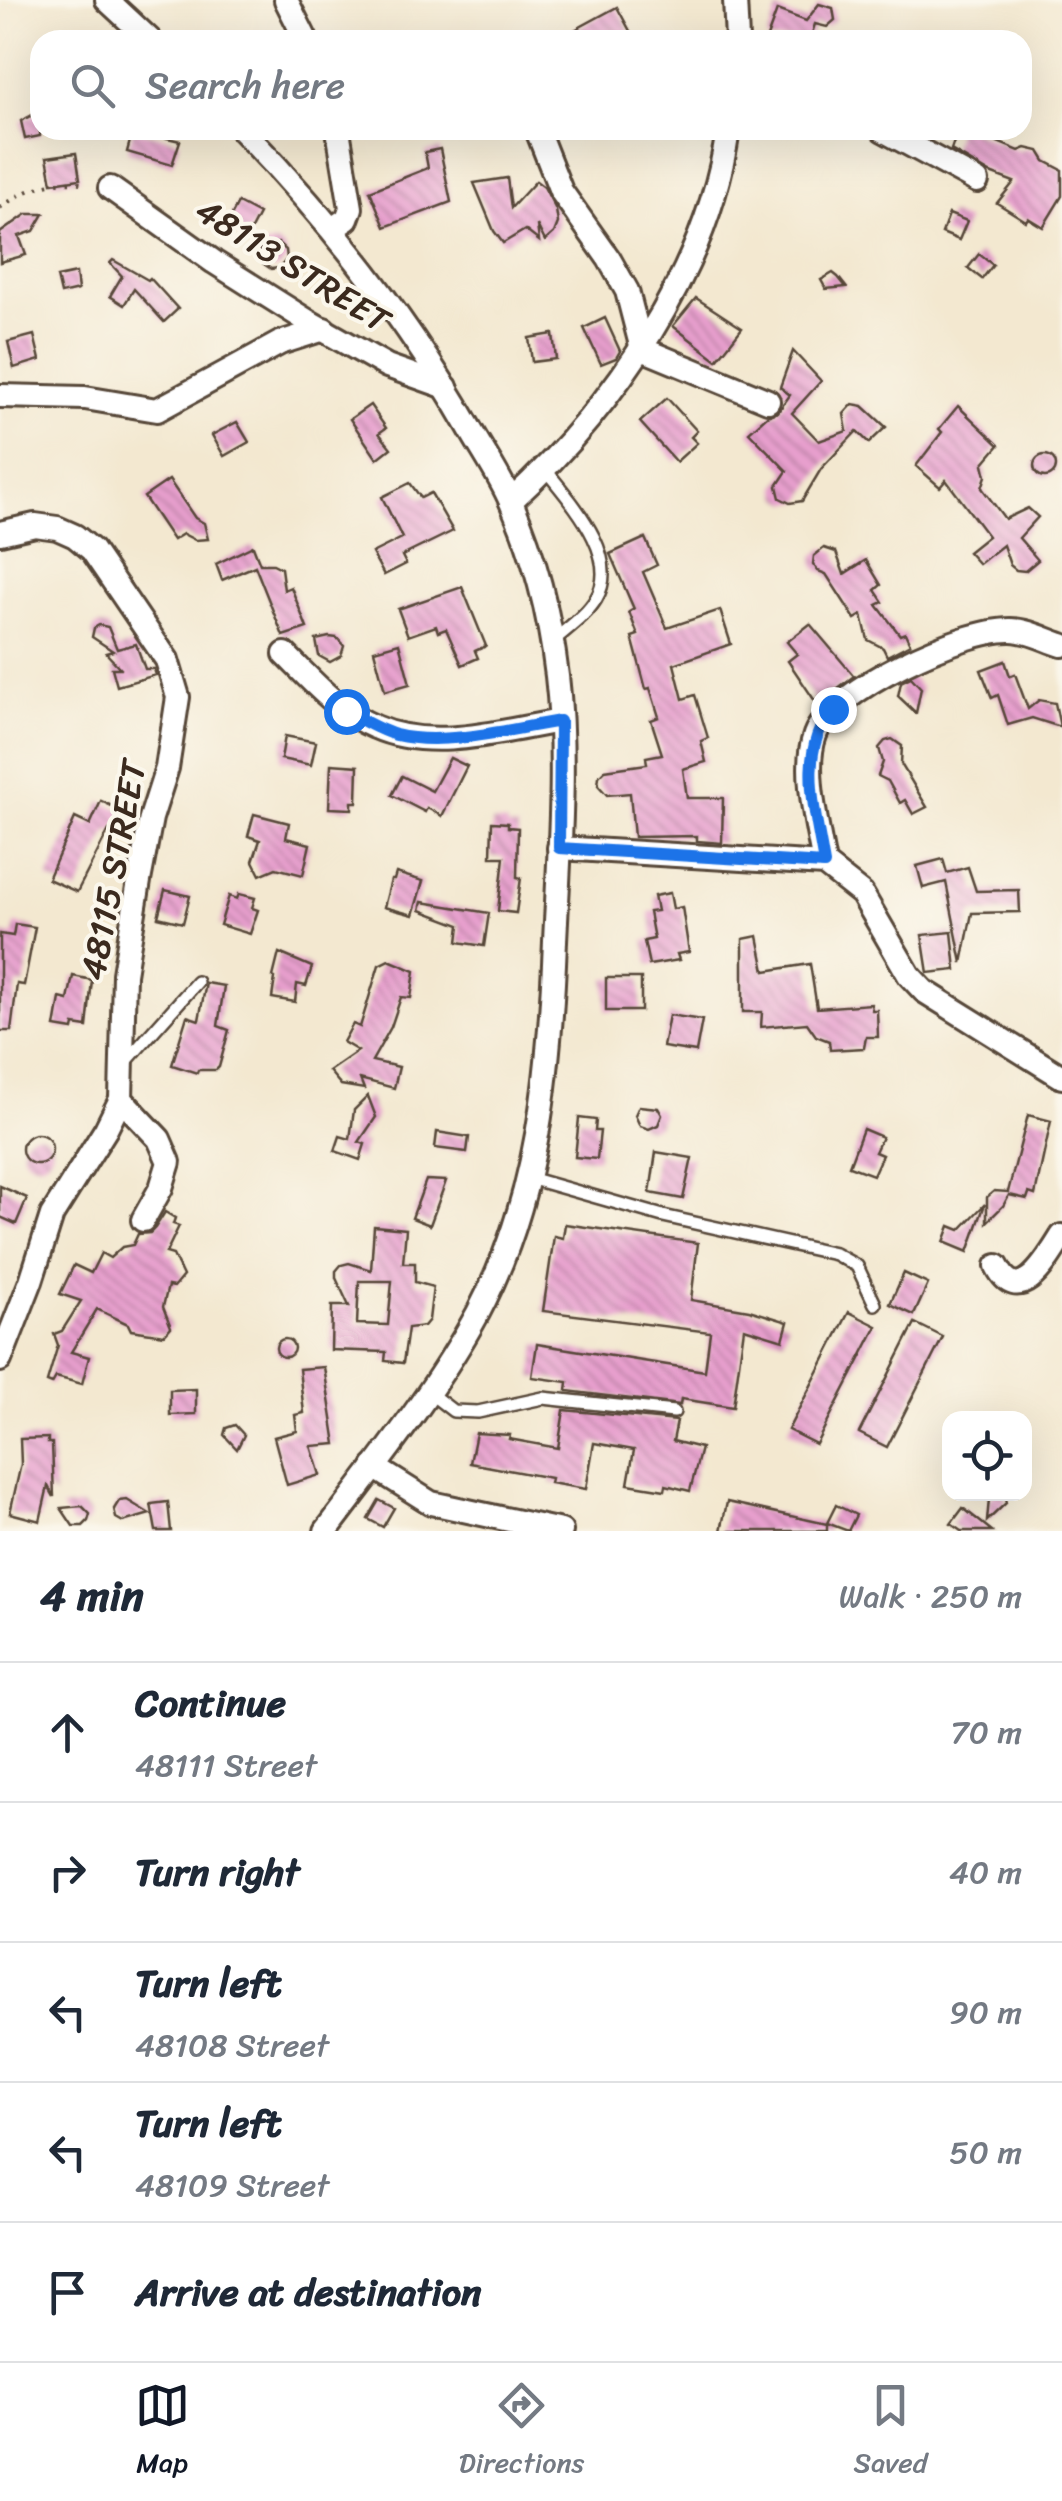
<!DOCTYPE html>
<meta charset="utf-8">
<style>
body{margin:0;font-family:Sriracha,sans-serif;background:#f6f6f7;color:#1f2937}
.controls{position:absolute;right:30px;bottom:30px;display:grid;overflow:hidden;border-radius:20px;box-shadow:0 10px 40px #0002}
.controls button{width:90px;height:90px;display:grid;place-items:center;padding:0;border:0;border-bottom:2px solid #e0e1e3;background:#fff;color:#1f2937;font:50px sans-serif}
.stop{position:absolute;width:30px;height:30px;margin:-22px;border:8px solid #1a73e8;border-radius:50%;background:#fff}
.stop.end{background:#1a73e8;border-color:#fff;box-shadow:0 2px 10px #0008}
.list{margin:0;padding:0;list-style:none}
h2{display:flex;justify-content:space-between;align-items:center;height:130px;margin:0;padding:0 40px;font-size:42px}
h2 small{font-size:32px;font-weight:400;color:#747a83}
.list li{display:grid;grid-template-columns:65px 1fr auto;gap:30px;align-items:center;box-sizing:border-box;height:140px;padding:0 40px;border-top:2px solid #e0e1e3}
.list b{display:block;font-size:38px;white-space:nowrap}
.list p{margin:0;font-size:32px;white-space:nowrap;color:#747a83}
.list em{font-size:32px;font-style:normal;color:#747a83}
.icon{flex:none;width:55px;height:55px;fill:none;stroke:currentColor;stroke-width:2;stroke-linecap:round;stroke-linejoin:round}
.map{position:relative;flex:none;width:1062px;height:1531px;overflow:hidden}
.search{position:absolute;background:#fff;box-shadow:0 10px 40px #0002;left:30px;right:30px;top:30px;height:110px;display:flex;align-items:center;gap:25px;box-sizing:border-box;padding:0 35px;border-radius:30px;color:#747a83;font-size:38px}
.sheet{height:830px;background:#fff}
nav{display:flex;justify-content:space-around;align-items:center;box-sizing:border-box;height:140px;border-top:2px solid #e0e1e3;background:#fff;font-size:28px;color:#747a83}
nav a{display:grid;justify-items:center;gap:5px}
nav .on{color:#111827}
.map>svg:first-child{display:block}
.building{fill:url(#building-back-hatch);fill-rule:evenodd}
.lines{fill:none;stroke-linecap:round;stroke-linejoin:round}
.service-casing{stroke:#574639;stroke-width:16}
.minor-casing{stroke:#574639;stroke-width:28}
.path{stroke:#574639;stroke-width:4;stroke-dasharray:2.5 8;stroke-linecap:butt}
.service{stroke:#fff;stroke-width:11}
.minor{stroke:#fff;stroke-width:22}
.route{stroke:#1a73e8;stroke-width:12}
.labels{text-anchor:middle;stroke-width:8;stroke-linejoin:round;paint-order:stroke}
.street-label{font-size:35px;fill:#3b2a1e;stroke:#fbf7ec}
</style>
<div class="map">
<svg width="1062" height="1531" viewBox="0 0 1062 1531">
<defs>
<pattern id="building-back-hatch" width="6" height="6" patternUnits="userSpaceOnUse" patternTransform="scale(2.5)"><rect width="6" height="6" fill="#e79fcd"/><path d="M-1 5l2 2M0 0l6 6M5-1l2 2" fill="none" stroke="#bc82a6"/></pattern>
</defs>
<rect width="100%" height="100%" fill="#fbf7ec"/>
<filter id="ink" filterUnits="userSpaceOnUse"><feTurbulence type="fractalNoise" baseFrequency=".01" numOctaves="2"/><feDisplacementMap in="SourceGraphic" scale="20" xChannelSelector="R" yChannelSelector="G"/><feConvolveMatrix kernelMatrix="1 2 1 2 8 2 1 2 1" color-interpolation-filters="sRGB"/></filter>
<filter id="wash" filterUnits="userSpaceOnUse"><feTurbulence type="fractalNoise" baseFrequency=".0048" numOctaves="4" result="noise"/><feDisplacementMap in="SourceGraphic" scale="40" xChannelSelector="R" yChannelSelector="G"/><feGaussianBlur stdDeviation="2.25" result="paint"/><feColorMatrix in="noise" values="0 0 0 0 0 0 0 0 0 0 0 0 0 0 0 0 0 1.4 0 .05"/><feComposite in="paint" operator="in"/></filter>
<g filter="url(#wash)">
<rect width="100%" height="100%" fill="#f3e8d0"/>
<g id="blocks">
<g class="building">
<polygon points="819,4 833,8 835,20 827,27 815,24 810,40 766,40 777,10 806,21"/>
<polygon points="617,7 630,31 612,40 556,40"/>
<polygon points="40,111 40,136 25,139 21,121"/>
<polygon points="133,130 180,141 172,165 127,152"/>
<polygon points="958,130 969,130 1019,151 1026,148 1039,151 1045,161 1062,170 1062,196 1043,227 1028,218 1026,221 997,203 1014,182 990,173 951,150"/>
<polygon points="440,149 451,202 385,227 370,191 428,168 425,152"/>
<polygon points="76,153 80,179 52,183 47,157"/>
<polygon points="507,178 511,208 536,181 544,187 556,210 558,223 554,233 545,241 537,225 539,241 525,230 503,243 494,231 474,183"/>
<polygon points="238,203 259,214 247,237 226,226"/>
<polygon points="27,214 44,214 34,231 19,236 26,255 0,262 0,233"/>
<polygon points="949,214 967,221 959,240 942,233"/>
<polygon points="278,243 286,250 287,259 279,268 271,269 261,262 260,247"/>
<polygon points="979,254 993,265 982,279 968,268"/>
<polygon points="113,260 148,280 150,278 178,309 164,322 134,289 124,305 110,296 122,276 110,263"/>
<polygon points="76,273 78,290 61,294 57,277"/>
<polygon points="833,273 838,277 846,287 826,289 821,280"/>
<polygon points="696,298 742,328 717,360 673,326"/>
<polygon points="605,318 620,351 616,358 601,364 584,328"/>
<polygon points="553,334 556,359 532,362 529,338"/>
<polygon points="34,335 40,360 14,368 8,342"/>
<polygon points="793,351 821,381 792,413 819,441 847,431 844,414 853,404 863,406 886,427 869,443 857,431 821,469 802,501 790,503 780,498 777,486 787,471 749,432 767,416 778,412 790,395 780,387"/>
<polygon points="667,398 697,431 691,437 697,443 676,462 640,422"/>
<polygon points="370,405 386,428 379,433 391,448 377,459 350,419"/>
<polygon points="958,406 999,445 983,464 986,476 982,488 1005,519 1028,508 1038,517 1019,538 1038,560 1025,571 1016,570 1010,565 1003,545 979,564 968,552 988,536 946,480 940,487 916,466 942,432 939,429"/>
<polygon points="237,422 249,442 224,456 212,435"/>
<circle cx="1045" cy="466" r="11"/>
<polygon points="169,480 195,518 204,523 208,539 195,540 183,534 173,540 144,497"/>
<polygon points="410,483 421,498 431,493 453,531 402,556 406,564 384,575 372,553 402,538 382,497"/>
<polygon points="645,538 657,565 643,572 667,628 720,610 731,644 674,664 683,699 695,695 708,738 701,741 706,762 683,769 687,798 723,798 722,843 697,841 697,836 634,837 630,793 607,795 598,785 599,776 605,770 647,764 646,757 662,754 651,720 659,717 650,688 646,689 632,637 638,635 629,612 634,609 610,554"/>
<polygon points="253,546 260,564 273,564 281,568 284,590 291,587 307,628 283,636 255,566 222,580 216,564"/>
<polygon points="824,548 836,552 844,574 866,560 881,585 875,590 883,602 877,605 900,635 905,633 910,644 887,656 883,648 868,640 862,615 855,619 826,574 818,571 813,564 814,556"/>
<polygon points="462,587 486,646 475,651 478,658 462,665 446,629 438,632 436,626 408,636 398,609"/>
<polygon points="810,624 854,676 817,704 788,661 797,654 787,642"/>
<polygon points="99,625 108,627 117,649 136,644 145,669 154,669 156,675 117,686 112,668 120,668 106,653 113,651 92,637 94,628"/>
<polygon points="329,637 337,638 344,646 341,656 330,662 319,656 316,640"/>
<polygon points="399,643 410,684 385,691 374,650"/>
<polygon points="1005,661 1010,676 1015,674 1028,709 1039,700 1055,703 1060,727 1032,718 1008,725 998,695 992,698 981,670"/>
<polygon points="911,677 921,688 916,713 898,696 901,682"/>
<polygon points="285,736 316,742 311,765 281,759"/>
<polygon points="892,739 902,746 901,764 927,807 913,814 905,800 900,803 888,781 878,776 883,762 879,748 885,741"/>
<polygon points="450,758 467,766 442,816 427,808 425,812 392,795 402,776 432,791"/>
<polygon points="331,764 358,766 357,802 352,802 352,809 329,808"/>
<polygon points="101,801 123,811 113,831 109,830 77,892 48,879 75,818 90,825"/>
<polygon points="254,814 289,823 286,838 310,844 303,875 276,868 260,875 253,861 260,840 248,836"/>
<polygon points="492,822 508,823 508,827 518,828 517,877 521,878 516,913 498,911 504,857 491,857"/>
<polygon points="943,859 947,873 968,867 976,891 1019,890 1020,912 972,913 962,963 946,882 923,888 917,866"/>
<polygon points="396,873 423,881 413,915 384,907 391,880 394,880"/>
<polygon points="165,890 190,896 183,923 158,917"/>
<polygon points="670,893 673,909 682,907 689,952 677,954 679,960 649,965 644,941 654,939 649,912 657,911 654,896"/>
<polygon points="239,894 255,898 252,908 258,910 250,934 220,925 229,896 237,899"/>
<polygon points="422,902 489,913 484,946 458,942 460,925 420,910"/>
<polygon points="15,924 35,927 24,985 17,984 11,1031 0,1031 0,934 13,936"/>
<polygon points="952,932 956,970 928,973 922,935"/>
<polygon points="758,936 765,971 810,964 817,1008 871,1004 872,1010 877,1010 878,1037 866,1037 864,1048 830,1050 829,1041 816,1036 807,1023 761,1027 762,1012 743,1012 743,939"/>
<polygon points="279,953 312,967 306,986 297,984 295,1002 272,998 275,978 273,977"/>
<polygon points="389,960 415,971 411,998 401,997 391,1027 372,1061 399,1067 394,1088 360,1079 364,1089 341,1085 329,1071 358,1051 343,1042 353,1024 360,1027 379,965"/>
<polygon points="73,976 92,980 87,1027 74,1025 73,1030 55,1027 60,998 68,1000"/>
<rect x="606" y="978" width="35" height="33"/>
<polygon points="206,983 224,986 218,1026 229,1030 219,1067 216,1070 198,1070 197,1073 172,1065 187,1016 199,1020"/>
<polygon points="669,1015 702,1020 696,1052 663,1047"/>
<polygon points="368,1096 376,1117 359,1142 365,1144 360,1160 335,1151 340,1136 350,1139 354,1110"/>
<polygon points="639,1106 658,1108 662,1115 658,1125 649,1129 640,1126 635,1115"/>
<polygon points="1028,1115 1051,1121 1035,1195 1029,1193 1027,1199 1009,1195 1003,1206 987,1222 987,1197 994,1191 1008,1192"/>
<polygon points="579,1118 596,1120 595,1131 600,1131 597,1159 575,1157"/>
<polygon points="863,1129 882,1137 875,1152 882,1155 873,1175 849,1166"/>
<polygon points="437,1132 469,1137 467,1152 435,1148"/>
<circle cx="37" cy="1149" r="15"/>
<polygon points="656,1152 692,1158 683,1199 650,1193"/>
<polygon points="426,1180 446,1181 430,1225 412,1218"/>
<polygon points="0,1186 27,1198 16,1224 0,1217"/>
<polygon points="985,1204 968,1252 944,1242 950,1226 960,1230"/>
<polygon points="165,1212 175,1218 173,1224 179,1226 166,1253 173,1255 183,1276 174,1287 168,1286 163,1307 171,1327 164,1335 131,1330 128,1324 97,1309 71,1352 89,1357 82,1384 56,1377 52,1384 47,1382 58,1345 54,1334 62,1331 81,1301 60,1294 74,1265 91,1273 101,1253 110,1258 122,1247 133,1245 138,1234 150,1233 155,1228"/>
<polygon points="565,1224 698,1243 691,1300 749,1310 788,1322 783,1340 744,1328 733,1407 681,1399 680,1405 567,1391 568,1382 532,1377 537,1344 705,1371 710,1332 543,1311 554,1236 563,1238"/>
<path d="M374 1226 406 1229 403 1263H415V1282L433 1287 429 1320 424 1326 408 1328 403 1363 385 1361 386 1352 331 1350 332 1306H349L336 1278V1271L341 1265 349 1263 371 1270ZM359 1281H392L388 1325 357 1324Z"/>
<polygon points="904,1273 928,1284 914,1315 890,1304"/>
<polygon points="849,1312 877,1326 816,1444 788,1430"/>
<polygon points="915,1323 943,1337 887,1447 859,1433"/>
<circle cx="285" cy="1348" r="9"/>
<polygon points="324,1367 336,1444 311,1446 320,1475 287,1485 274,1437 297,1431 295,1415 304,1413 299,1369"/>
<polygon points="196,1389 196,1414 170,1415 170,1390"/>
<polygon points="564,1410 677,1421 673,1441 701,1448 690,1491 666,1485 665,1490 628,1484 634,1450 594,1443 586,1489 550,1483 551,1478 470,1463 476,1433 510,1435 509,1439 558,1448"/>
<polygon points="235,1425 244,1435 237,1449 224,1435 226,1428"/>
<polygon points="48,1438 48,1443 52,1443 54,1497 48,1486 40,1521 10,1513 21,1464 20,1439"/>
<polygon points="994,1494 1004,1494 1006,1503 987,1521 989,1499"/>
<polygon points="127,1500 150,1514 123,1522 116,1518 114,1509 119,1501"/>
<polygon points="379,1500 394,1508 383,1527 368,1519"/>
<polygon points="168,1502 171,1531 156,1531 151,1504"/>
<polygon points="727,1502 827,1524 827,1531 721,1531"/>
<polygon points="836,1505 856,1515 848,1531 827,1523"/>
<polygon points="82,1506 90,1514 88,1521 83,1526 73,1526 61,1508"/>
<polygon points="963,1508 992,1531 961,1531 951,1524"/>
</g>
</g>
</g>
<g filter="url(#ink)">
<use href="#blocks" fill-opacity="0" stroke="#574639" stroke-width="2.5"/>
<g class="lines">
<defs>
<g id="service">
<path d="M545 469C570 501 622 556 596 599 586 616 566 629 551 643"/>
<polyline points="123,1065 197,982"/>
<polyline points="529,1178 663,1216 835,1254 857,1266 875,1304"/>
<polyline points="427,1391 453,1411 478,1412 543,1398 674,1412"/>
</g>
<g id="minor">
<polyline points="107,0 150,40"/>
<polyline points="286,0 306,40"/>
<polyline points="735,0 737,40"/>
<path d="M242 130C330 221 406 317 469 427 483 452 500 476 511 502 535 556 550 617 557 676 567 759 559 857 555 941 550 1069 539 1198 478 1313 436 1390 379 1461 326 1531"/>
<polyline points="537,130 561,191 609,259 627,291 642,349 768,401"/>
<polyline points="883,130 977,181"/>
<polyline points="110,188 214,262 306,320 387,366 446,387"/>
<polyline points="332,229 347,219 351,208 338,130"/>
<polyline points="0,396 85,398 157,410 280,343 324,329"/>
<path d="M511 501C614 406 708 271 728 130"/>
<polyline points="0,533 35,525 57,528 75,536 92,550 167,660 178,697 167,768 151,818 139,881 124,974 121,1099 106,1129 52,1215 31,1281 0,1360"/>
<path d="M285 654C312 681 339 712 375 727 431 752 502 731 560 721"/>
<polyline points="559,848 824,864 862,894 909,975 924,991 1062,1077"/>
<path d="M824 864C818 828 802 769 815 735 832 689 964 629 1011 630 1028 630 1046 640 1062 645"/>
<polyline points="121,1099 159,1139 169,1162 161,1188 143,1220"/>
<path d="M997 1266C1019 1310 1047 1260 1062 1236"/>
<polyline points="374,1467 431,1503 561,1531"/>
</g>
</defs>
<use href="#service" class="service-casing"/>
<use href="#minor" class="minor-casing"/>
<path class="path" d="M0 208C27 188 55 178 88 184"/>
<use href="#service" class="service"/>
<use href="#minor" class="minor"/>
</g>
</g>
<g class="lines" filter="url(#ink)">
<path class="route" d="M346 711C362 720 378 730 396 735 444 747 511 729 560 721L559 848 824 864C816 813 796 751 833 709"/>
</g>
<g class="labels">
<g class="street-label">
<text transform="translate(293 265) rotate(32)" y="12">48113 STREET</text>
<text transform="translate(113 870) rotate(-79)" y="12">48115 STREET</text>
</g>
</g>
</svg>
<div class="controls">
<button><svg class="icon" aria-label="locate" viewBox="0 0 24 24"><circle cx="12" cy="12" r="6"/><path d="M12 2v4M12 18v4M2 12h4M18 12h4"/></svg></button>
</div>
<div class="stop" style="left:346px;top:711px"></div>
<div class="stop end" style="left:833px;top:709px"></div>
<div class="search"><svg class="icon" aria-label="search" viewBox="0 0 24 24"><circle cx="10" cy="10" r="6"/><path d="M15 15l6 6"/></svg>Search here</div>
</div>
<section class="sheet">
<h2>4 min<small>Walk · 250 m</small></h2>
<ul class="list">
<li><svg class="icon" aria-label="ahead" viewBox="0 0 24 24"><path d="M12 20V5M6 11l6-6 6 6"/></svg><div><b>Continue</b><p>48111 Street</p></div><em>70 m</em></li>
<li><svg class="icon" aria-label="right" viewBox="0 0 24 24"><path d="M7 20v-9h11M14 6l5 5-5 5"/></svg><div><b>Turn right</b></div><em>40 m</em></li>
<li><svg class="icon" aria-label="left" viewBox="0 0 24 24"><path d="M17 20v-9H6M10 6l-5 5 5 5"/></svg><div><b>Turn left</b><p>48108 Street</p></div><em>90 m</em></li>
<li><svg class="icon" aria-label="left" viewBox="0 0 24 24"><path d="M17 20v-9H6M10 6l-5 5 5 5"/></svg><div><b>Turn left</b><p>48109 Street</p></div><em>50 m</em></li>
<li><svg class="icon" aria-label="arrive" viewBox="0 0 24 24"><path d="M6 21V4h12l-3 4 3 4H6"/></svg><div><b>Arrive at destination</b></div></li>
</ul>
</section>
<nav>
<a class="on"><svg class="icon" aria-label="map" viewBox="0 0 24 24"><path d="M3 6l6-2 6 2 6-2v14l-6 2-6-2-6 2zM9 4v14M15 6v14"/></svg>Map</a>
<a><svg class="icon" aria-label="directions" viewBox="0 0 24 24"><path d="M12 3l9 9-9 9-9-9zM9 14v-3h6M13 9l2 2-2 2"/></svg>Directions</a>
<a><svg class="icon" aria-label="saved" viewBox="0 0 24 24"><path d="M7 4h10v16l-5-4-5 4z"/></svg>Saved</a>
</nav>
